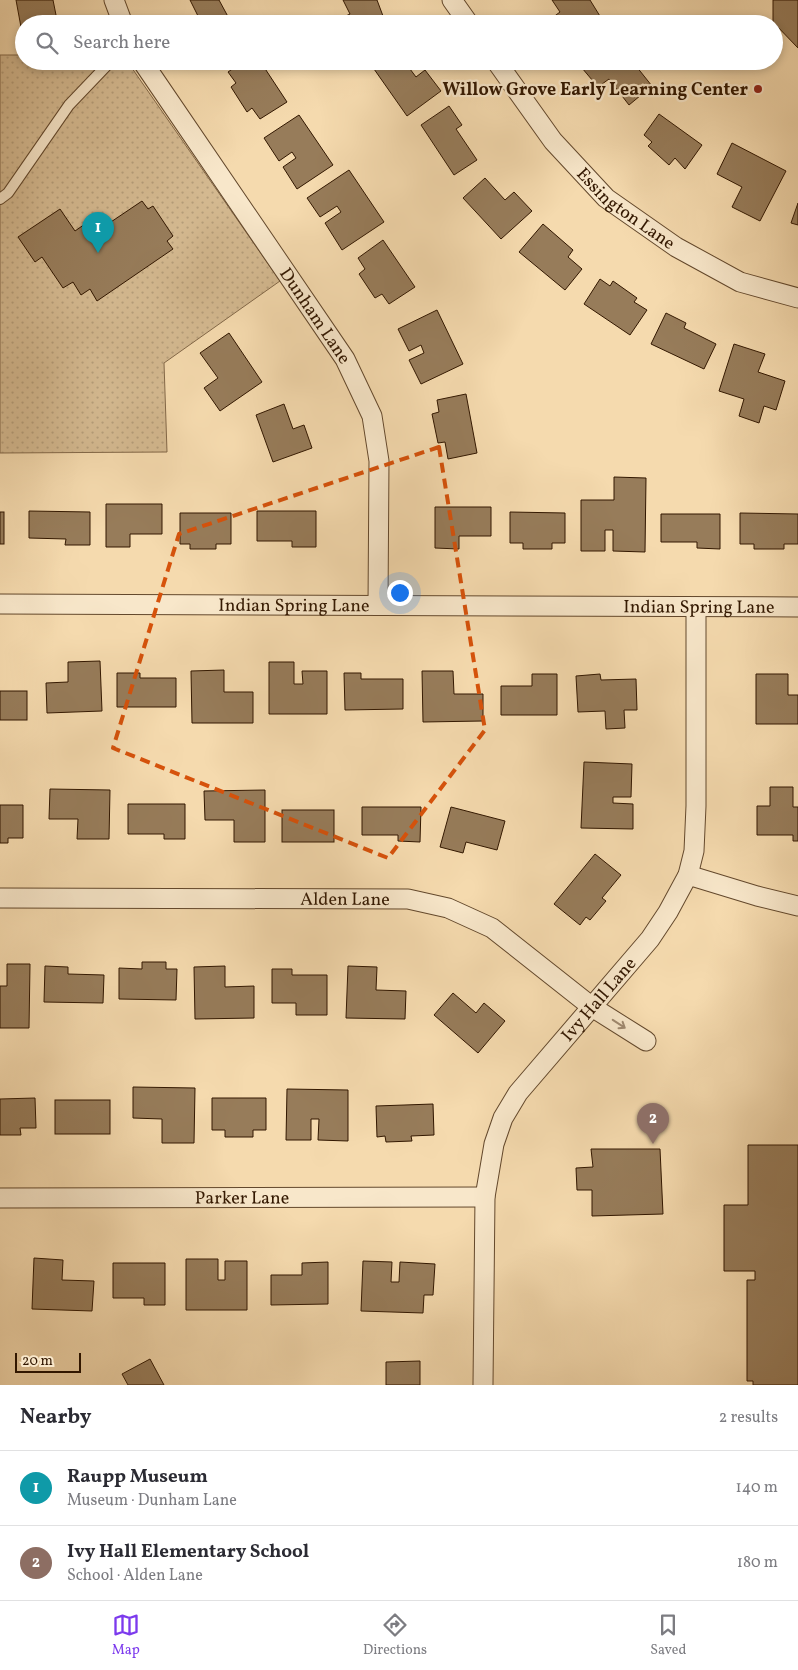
<!DOCTYPE html>
<meta charset="utf-8">
<style>
body{margin:0;font-family:Vollkorn,serif;background:#f7f7f7;color:#2b2b33}
.scale{position:absolute;left:15px;bottom:12px;width:66px;box-sizing:border-box;padding-left:5px;border:2px solid #321700;border-top:0;font-size:14px;line-height:18px;white-space:nowrap;color:#321700;-webkit-text-stroke:4px #f8e7ca;paint-order:stroke}
.you{position:absolute;left:399px;top:592px;width:18px;height:18px;margin:-12px;border:4px solid #fff;border-radius:50%;background:#1a73e8;box-shadow:0 0 0 8px #1a73e833}
.badge{display:grid;place-items:center;width:32px;height:32px;border-radius:50%;background:#7c3aed;color:#fff;font-size:16px;font-weight:700}
.pin{position:absolute;translate:-50% -41px;filter:drop-shadow(0 1px 2px #0008)}
.pin::after{content:'';position:absolute;top:26px;width:18px;height:15px;background:inherit;clip-path:polygon(0 0,100% 0,50% 100%)}
.list{margin:0;padding:0;list-style:none}
h2{display:flex;justify-content:space-between;align-items:center;height:65px;margin:0;padding:0 20px;font-size:21px}
h2 small{font-size:16px;font-weight:400;color:#7c7c81}
.list li{display:grid;grid-template-columns:32px 1fr auto;gap:15px;align-items:center;box-sizing:border-box;height:75px;padding:0 20px;border-top:1px solid #e1e1e2}
.list b{display:block;font-size:19px;white-space:nowrap}
.list p{margin:0;font-size:16px;white-space:nowrap;color:#7c7c81}
.list em{font-size:16px;font-style:normal;color:#7c7c81}
.icon{flex:none;width:28px;height:28px;fill:none;stroke:currentColor;stroke-width:2;stroke-linecap:round;stroke-linejoin:round}
.map{position:relative;flex:none;width:798px;height:1385px;overflow:hidden}
.search{position:absolute;background:#fff;box-shadow:0 2px 8px #0003;left:15px;right:15px;top:15px;height:55px;display:flex;align-items:center;gap:12px;box-sizing:border-box;padding:0 18px;border-radius:28px;color:#7c7c81;font-size:19px}
.sheet{height:215px;background:#fff}
nav{display:flex;justify-content:space-around;align-items:center;box-sizing:border-box;height:70px;border-top:1px solid #e1e1e2;background:#fff;font-size:14px;color:#7c7c81}
nav a{display:grid;justify-items:center;gap:2px}
nav .on{color:#7c3aed}
.map>svg:first-child{display:block}
.park{fill:url(#park-dots);stroke:#836848}
.building{fill:#977c5a;stroke:#321700}
.lines{fill:none;stroke-linecap:round;stroke-linejoin:round}
.service-casing{stroke:#63482c;stroke-width:12}
.minor-casing{stroke:#63482c;stroke-width:21}
.service{stroke:#f8e7ca;stroke-width:10}
.minor{stroke:#f8e7ca;stroke-width:19}
.oneway{stroke:#9f896f}
.marked{fill:none;stroke:#d6520b;stroke-width:4;stroke-dasharray:10 6;stroke-linejoin:round}
.poi-dot{fill:#8f2418;stroke:#f8e7ca;stroke-width:2}
.labels{text-anchor:middle;stroke-width:4.5;stroke-linejoin:round;paint-order:stroke}
.poi-label{font-size:18px;font-weight:bold;fill:#321700;stroke:#f8e7ca;text-anchor:end}
.street-label{font-size:18px;fill:#321700;stroke:#f8e7ca}
</style>
<div class="map">
<svg width="798" height="1385" viewBox="0 0 798 1385">
<defs>
<pattern id="park-dots" width="8" height="8" patternUnits="userSpaceOnUse" patternTransform="scale(1.25)"><rect width="8" height="8" fill="#d4b990"/><path d="M2 2h.1M6 6h.1" fill="none" stroke="#b69e7a" stroke-width="1.8" stroke-linecap="round"/></pattern>
</defs>
<rect width="100%" height="100%" fill="#f5daae"/>
<filter id="stains"><feTurbulence type="fractalNoise" baseFrequency=".004" numOctaves="4"/><feColorMatrix values="0 0 0 0 .2 0 0 0 0 .09 0 0 0 0 .02 0 0 0 .5 -.17"/></filter>
<radialGradient id="worn" r=".72"><stop offset=".6" stop-color="#630" stop-opacity="0"/><stop offset="1" stop-color="#630" stop-opacity=".3"/></radialGradient>
<polygon class="park" points="0,55 24,55 24,61 127,61 280,281 164,363 167,452 0,453"/>
<g class="building">
<polygon points="16,0 53,0 57,20 51,21 52,24 24,24 23,38"/>
<polygon points="190,0 219,0 232,24 202,24"/>
<polygon points="343,0 377,0 386,24 336,24 335,21 350,14"/>
<polygon points="552,0 590,0 603,21 599,24 544,24 560,12"/>
<polygon points="773,0 798,0 798,48 773,22"/>
<polygon points="244,61 260,61 287,102 260,119 252,108 247,112 231,87 236,83 228,72"/>
<polygon points="385,61 404,61 416,77 425,70 441,91 407,116 374,69"/>
<polygon points="591,61 632,61 652,86 629,105 609,79 598,87 582,68"/>
<polygon points="449,106 462,125 456,129 477,160 454,175 421,125"/>
<polygon points="659,114 702,145 685,169 675,158 669,165 648,146 652,142 644,135"/>
<polygon points="299,115 333,165 297,189 283,167 296,158 292,152 279,161 264,138"/>
<polygon points="732,143 786,171 760,221 732,207 742,187 717,174"/>
<polygon points="349,170 384,222 342,250 325,223 341,212 337,206 320,217 307,198"/>
<polygon points="485,178 505,200 514,192 532,211 501,239 463,198"/>
<polygon points="142,201 148,209 153,206 173,236 167,241 173,249 97,301 90,289 81,295 73,282 63,288 42,257 35,262 18,237 60,209 75,231 95,217 102,228"/>
<polygon points="798,203 798,225 791,223"/>
<polygon points="543,224 573,250 568,257 582,269 565,290 519,252"/>
<polygon points="383,240 415,287 389,304 382,294 375,298 359,274 365,269 358,258"/>
<polygon points="600,279 610,286 613,281 637,298 634,302 647,310 630,335 584,304"/>
<polygon points="437,310 463,364 421,384 409,360 424,353 421,345 409,351 398,329"/>
<polygon points="666,313 686,323 684,328 716,344 704,369 651,344"/>
<polygon points="229,333 262,382 220,411 204,388 218,378 200,353"/>
<polygon points="734,344 765,354 758,372 785,381 776,410 764,406 759,423 739,416 744,399 719,391"/>
<polygon points="466,394 477,453 448,459 445,442 438,443 432,414 439,412 437,400"/>
<polygon points="284,404 293,429 304,425 312,448 273,462 256,415"/>
<polygon points="614,477 646,478 645,552 613,551 613,530 605,530 605,551 581,551 581,500 614,500"/>
<polygon points="106,504 162,504 162,534 130,534 130,547 106,547"/>
<polygon points="435,507 491,507 491,536 459,536 459,549 435,548"/>
<polygon points="29,511 90,512 90,545 65,545 66,539 29,538"/>
<polygon points="257,511 316,511 316,547 292,547 292,541 257,541"/>
<rect x="0" y="512" width="4" height="32"/>
<polygon points="510,512 565,513 565,543 552,543 552,549 523,549 523,543 510,543"/>
<polygon points="180,513 231,513 231,544 216,544 216,549 190,549 190,544 180,544"/>
<polygon points="740,513 798,514 798,544 784,544 784,549 754,549 754,544 740,544"/>
<polygon points="661,514 720,514 720,549 697,548 697,542 661,542"/>
<polygon points="100,661 102,711 47,713 46,683 68,682 68,662"/>
<polygon points="269,662 294,662 294,684 303,684 302,671 327,671 327,714 269,714"/>
<polygon points="224,670 224,692 253,692 253,723 192,723 191,671"/>
<polygon points="422,671 453,671 454,694 483,694 483,721 423,722"/>
<polygon points="117,673 140,673 140,678 176,678 176,707 117,707"/>
<polygon points="344,673 361,673 361,679 403,679 403,709 345,710"/>
<polygon points="532,674 557,674 557,715 501,715 501,686 532,686"/>
<polygon points="600,674 601,680 636,679 637,710 624,710 625,728 606,729 605,711 578,712 576,676"/>
<polygon points="756,674 788,674 788,695 798,695 798,724 756,724"/>
<rect x="0" y="691" width="27" height="29"/>
<polygon points="584,762 632,764 631,797 613,797 613,803 633,804 633,829 581,828"/>
<polygon points="770,787 793,787 793,807 798,807 798,841 793,841 793,835 757,835 757,806 770,806"/>
<polygon points="50,789 110,790 109,839 77,839 78,819 49,819"/>
<polygon points="265,790 265,842 234,842 234,820 205,820 204,791"/>
<polygon points="128,804 185,804 185,839 164,839 164,834 128,834"/>
<polygon points="0,805 23,805 23,838 8,838 8,843 0,843"/>
<polygon points="362,807 421,807 420,842 398,841 398,835 362,835"/>
<polygon points="451,807 505,821 497,850 466,842 463,853 440,847"/>
<rect x="282" y="810" width="52" height="32"/>
<polygon points="595,854 621,875 602,898 606,901 590,920 586,917 580,925 554,904"/>
<polygon points="142,962 166,962 166,969 177,969 176,1000 119,999 119,968 142,969"/>
<polygon points="7,964 30,964 29,1028 0,1028 0,986 7,986"/>
<polygon points="45,966 68,967 68,974 104,975 103,1003 44,1002"/>
<polygon points="225,966 225,987 254,986 254,1018 195,1019 194,967"/>
<polygon points="348,966 377,967 376,990 406,991 405,1019 346,1018"/>
<polygon points="272,969 292,969 292,975 327,975 327,1015 296,1015 296,1003 272,1003"/>
<polygon points="453,993 476,1013 484,1003 505,1021 478,1053 434,1015"/>
<polygon points="133,1087 195,1088 194,1143 162,1143 162,1119 133,1118"/>
<polygon points="287,1089 348,1090 348,1141 318,1140 319,1119 311,1119 311,1140 286,1140"/>
<polygon points="35,1098 36,1128 20,1128 21,1135 0,1135 0,1099"/>
<polygon points="212,1098 266,1098 266,1130 253,1130 253,1137 225,1137 225,1130 212,1130"/>
<rect x="55" y="1100" width="55" height="34"/>
<polygon points="433,1104 434,1135 411,1136 412,1141 386,1142 385,1136 377,1137 376,1106"/>
<polygon points="748,1145 798,1145 798,1385 753,1385 753,1381 747,1381 747,1280 755,1280 755,1271 724,1271 724,1205 748,1205"/>
<polygon points="591,1149 660,1149 663,1214 592,1216 592,1190 577,1190 576,1168 593,1167"/>
<polygon points="34,1258 63,1260 62,1280 94,1281 92,1311 32,1309"/>
<polygon points="186,1259 218,1259 218,1280 225,1280 225,1261 247,1261 247,1310 186,1310"/>
<polygon points="363,1261 392,1262 391,1282 399,1282 400,1262 435,1264 433,1295 424,1295 423,1313 361,1311"/>
<polygon points="328,1262 328,1304 271,1305 271,1275 302,1275 302,1263"/>
<polygon points="113,1263 165,1263 165,1305 144,1305 144,1298 113,1298"/>
<polygon points="150,1359 164,1385 128,1385 122,1374"/>
<polygon points="420,1361 420,1385 386,1385 386,1362"/>
</g>
<g class="lines">
<defs>
<polyline id="service" points="0,199 8,193 69,105 111,61"/>
<g id="minor">
<polyline points="114,0 123,24"/>
<polyline points="452,0 469,24"/>
<path id="s1" d="M142 61 345 359 372 416 379 461 378 605"/>
<path id="s2" d="M496 61 553 141 606 198 676 247 740 282 798 298"/>
<path id="s3" d="M0 604 798 607"/>
<polyline points="688,875 757,896 798,906"/>
<path id="s4" d="M0 898 408 899 448 908 492 928 592 1007 646 1041"/>
<path id="s5" d="M0 1198 485 1197"/>
<path id="s6" d="M483 1385 485 1197 494 1144 503 1118 518 1093 650 939 668 912 688 875 694 851 696 806V607"/>
</g>
</defs>
<use href="#service" class="service-casing"/>
<use href="#minor" class="minor-casing"/>
<use href="#service" class="service"/>
<use href="#minor" class="minor"/>
</g>
<defs><path id="oneway-shaft" d="M-6 0H5M1.5-3L5.5 0L1.5 3" fill="none" stroke-width="1.6" stroke-linecap="round" stroke-linejoin="round" transform="scale(1.25)"/></defs>
<use class="oneway" href="#oneway-shaft" transform="translate(619 1024) rotate(33)"/>
<path class="marked" d="M439 447 485 730 388 858 113 748 179 534Z"/>
<circle class="poi-dot" cx="758" cy="89" r="5"/>
<g class="labels">
<g class="poi-label">
<text x="748" y="95">Willow Grove Early Learning Center</text>
</g>
<g class="street-label">
<text dy="6" stroke="none"><textPath href="#s2" startOffset="198">Essington Lane</textPath></text>
<text dy="6" stroke="none"><textPath href="#s1" startOffset="308">Dunham Lane</textPath></text>
<text dy="6" stroke="none"><textPath href="#s3" startOffset="294">Indian Spring Lane</textPath></text>
<text dy="6" stroke="none"><textPath href="#s3" startOffset="699">Indian Spring Lane</textPath></text>
<text dy="6" stroke="none"><textPath href="#s4" startOffset="345">Alden Lane</textPath></text>
<text dy="6" stroke="none"><textPath href="#s6" startOffset="422">Ivy Hall Lane</textPath></text>
<text dy="6" stroke="none"><textPath href="#s5" startOffset="242">Parker Lane</textPath></text>
</g>
</g>
<rect width="100%" height="100%" filter="url(#stains)"/>
<rect width="100%" height="100%" fill="url(#worn)"/>
</svg>
<div class="scale">20 m</div>
<div class="you"></div>
<div class="pin badge" style="left:98px;top:253px;background:#0f9aa8">1</div>
<div class="pin badge" style="left:653px;top:1144px;background:#8d6e63">2</div>
<div class="search"><svg class="icon" aria-label="search" viewBox="0 0 24 24"><circle cx="10" cy="10" r="6"/><path d="M15 15l6 6"/></svg>Search here</div>
</div>
<section class="sheet">
<h2>Nearby<small>2 results</small></h2>
<ul class="list">
<li><span class="badge" style="background:#0f9aa8">1</span><div><b>Raupp Museum</b><p>Museum · Dunham Lane</p></div><em>140 m</em></li>
<li><span class="badge" style="background:#8d6e63">2</span><div><b>Ivy Hall Elementary School</b><p>School · Alden Lane</p></div><em>180 m</em></li>
</ul>
</section>
<nav>
<a class="on"><svg class="icon" aria-label="map" viewBox="0 0 24 24"><path d="M3 6l6-2 6 2 6-2v14l-6 2-6-2-6 2zM9 4v14M15 6v14"/></svg>Map</a>
<a><svg class="icon" aria-label="directions" viewBox="0 0 24 24"><path d="M12 3l9 9-9 9-9-9zM9 14v-3h6M13 9l2 2-2 2"/></svg>Directions</a>
<a><svg class="icon" aria-label="saved" viewBox="0 0 24 24"><path d="M7 4h10v16l-5-4-5 4z"/></svg>Saved</a>
</nav>
